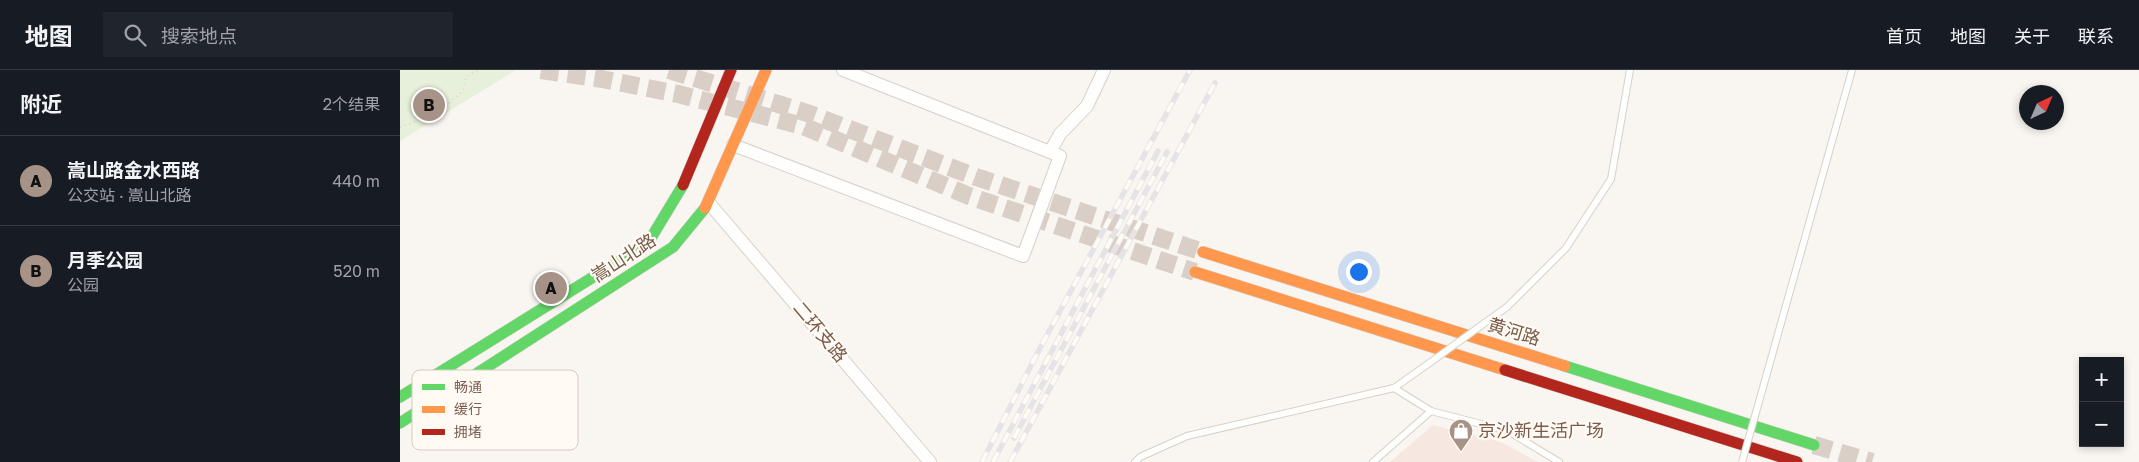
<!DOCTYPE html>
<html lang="zh">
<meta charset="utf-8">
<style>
body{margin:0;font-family:"Golos Text","Noto Sans SC",sans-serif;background:#20242c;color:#f1f3f6}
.controls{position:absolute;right:15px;bottom:15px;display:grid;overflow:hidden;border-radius:0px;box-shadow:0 2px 8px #0003}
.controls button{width:45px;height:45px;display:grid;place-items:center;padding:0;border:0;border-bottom:1px solid #363941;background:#171b24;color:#f1f3f6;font:25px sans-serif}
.compass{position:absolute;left:1619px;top:15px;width:45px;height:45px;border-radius:50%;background:#171b24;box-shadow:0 2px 8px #0003;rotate:44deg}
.you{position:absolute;left:958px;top:201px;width:18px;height:18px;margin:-12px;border:4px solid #fff;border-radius:50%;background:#1a73e8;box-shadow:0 0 0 8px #1a73e833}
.badge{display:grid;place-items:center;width:32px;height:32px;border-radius:50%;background:#a69286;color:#111;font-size:16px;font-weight:700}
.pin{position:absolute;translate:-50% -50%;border:2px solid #fff;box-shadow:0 1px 5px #0006}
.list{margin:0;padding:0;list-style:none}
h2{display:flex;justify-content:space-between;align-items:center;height:65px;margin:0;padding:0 20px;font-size:21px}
h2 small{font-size:16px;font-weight:400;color:#9ea1a6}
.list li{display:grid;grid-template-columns:32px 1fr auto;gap:15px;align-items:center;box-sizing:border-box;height:90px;padding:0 20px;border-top:1px solid #363941}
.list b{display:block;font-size:19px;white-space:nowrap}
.list p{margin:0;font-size:16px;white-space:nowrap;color:#9ea1a6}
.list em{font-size:16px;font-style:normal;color:#9ea1a6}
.icon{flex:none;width:28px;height:28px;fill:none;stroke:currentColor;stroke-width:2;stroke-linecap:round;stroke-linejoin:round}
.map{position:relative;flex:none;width:1739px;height:392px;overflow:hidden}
header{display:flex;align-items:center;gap:30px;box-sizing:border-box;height:70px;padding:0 25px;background:#171b24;border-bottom:1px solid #363941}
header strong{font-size:24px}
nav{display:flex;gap:28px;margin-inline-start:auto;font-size:18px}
.search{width:350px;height:45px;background:#20242c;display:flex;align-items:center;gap:12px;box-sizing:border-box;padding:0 18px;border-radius:0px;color:#9ea1a6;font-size:19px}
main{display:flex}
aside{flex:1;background:#171b24}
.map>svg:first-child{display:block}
.commercial{fill:#f6e8e1}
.green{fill:#e7f0db}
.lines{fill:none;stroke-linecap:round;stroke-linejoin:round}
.secondary-tunnel{stroke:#d9cfc7;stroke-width:18;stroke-dasharray:18 9;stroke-linecap:butt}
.lane-casing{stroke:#d7d1cb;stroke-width:8}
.street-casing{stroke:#d7d1cb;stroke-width:14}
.fast-casing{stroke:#d9d2cb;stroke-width:12}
.slow-casing{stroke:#d9d2cb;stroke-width:12}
.jam-casing{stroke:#d9d2cb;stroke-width:12}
.path{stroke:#dcd5d0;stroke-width:2;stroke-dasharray:1 4;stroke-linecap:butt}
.lane{stroke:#fefefd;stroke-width:6}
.street{stroke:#fefefd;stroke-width:12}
.fast{stroke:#63d668;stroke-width:11}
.slow{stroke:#ff974d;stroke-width:11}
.jam{stroke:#b3261e;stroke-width:11}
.rail-casing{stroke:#e6e3e7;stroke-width:5.5}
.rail{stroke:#fffaf3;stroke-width:4;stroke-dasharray:11;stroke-linecap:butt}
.lane-bridge-casing{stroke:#d7d1cb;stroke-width:8;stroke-linecap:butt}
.lane-bridge{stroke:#fefefd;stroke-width:6}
.labels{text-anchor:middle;stroke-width:4.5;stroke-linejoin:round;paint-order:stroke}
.street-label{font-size:18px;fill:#7a5c4d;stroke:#fffaf3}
.poi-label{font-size:18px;fill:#7a5c4d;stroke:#fffaf3;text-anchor:start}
.key{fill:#fffaf3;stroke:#d7cbc1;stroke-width:1}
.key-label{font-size:14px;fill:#7a5c4d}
</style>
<header>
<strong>地图</strong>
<div class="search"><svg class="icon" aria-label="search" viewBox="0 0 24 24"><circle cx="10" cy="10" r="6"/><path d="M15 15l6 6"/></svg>搜索地点</div>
<nav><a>首页</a><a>地图</a><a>关于</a><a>联系</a></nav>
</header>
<main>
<aside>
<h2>附近<small>2个结果</small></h2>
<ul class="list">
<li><span class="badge">A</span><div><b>嵩山路金水西路</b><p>公交站 · 嵩山北路</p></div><em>440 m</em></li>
<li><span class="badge">B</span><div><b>月季公园</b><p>公园</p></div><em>520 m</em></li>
</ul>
</aside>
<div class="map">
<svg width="1739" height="392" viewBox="0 0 1739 392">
<rect width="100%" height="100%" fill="#f9f5f0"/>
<polygon class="commercial" points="1033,355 1101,372 1138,392 990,392"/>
<polygon class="green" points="0,0 116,0 0,71"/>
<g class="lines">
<g class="secondary-tunnel">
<polyline points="141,0 202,9 278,24 403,56 569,126 795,202"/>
<polyline points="269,0 407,43 576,107 803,182"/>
<polyline points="1414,375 1472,392"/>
</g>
<defs>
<g id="lane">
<polyline points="1079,257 1107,237 1166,178 1211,109 1230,0"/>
<polyline points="994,318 1031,341 1108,361 1159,392"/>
<polyline points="1355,346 1452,0"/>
<polyline points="735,392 740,387 787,366 994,318 1028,294"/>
<polyline points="973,392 1031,341"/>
</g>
<g id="street">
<polyline points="333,75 623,186 660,86 443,0"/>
<polyline points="650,82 660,64 687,36 704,0"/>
<polyline points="309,133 530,392"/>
</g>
<g id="fast">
<polyline points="1165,296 1414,375"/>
<polyline points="0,327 248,173 283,115"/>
<polyline points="0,353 273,177 305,138"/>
</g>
<g id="slow">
<polyline points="305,138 366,0"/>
<polyline points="803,182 1165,296"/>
<polyline points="795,202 1105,300"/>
</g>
<g id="jam">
<polyline points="283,115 331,0"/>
<polyline points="1105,300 1397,392"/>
</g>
</defs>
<use href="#lane" class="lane-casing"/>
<use href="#street" class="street-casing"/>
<use href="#fast" class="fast-casing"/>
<use href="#slow" class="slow-casing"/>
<use href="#jam" class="jam-casing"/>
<polyline class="path" points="0,57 34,45 63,21 66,7 78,0"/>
<use href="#lane" class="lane"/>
<use href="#street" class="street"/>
<use href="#fast" class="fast"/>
<use href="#slow" class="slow"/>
<use href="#jam" class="jam"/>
<defs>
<g id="rail">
<polyline points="614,368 767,82"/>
<polyline points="582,392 639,280 790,0"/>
<polyline points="593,392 758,81"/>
<polyline points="610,392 815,13"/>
</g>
</defs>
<use href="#rail" class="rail-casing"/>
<use href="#rail" class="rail"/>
<defs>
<g id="lane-bridge">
<polyline points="1028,294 1079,257"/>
<polyline points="1342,392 1355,346"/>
</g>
</defs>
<use href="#lane-bridge" class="lane-bridge-casing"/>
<use href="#lane-bridge" class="lane-bridge"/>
</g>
<defs>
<symbol id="shop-pin" viewBox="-11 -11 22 30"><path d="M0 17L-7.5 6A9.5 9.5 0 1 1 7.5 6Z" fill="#a69286" stroke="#fffaf3"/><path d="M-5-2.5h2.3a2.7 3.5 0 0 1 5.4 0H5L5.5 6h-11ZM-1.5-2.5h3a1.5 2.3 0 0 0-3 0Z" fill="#fff"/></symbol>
</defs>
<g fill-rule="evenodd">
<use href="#shop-pin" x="1047" y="347" width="28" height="38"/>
</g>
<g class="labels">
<g class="street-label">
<text transform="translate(224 188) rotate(-33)" y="6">嵩山北路</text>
<text transform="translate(420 262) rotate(50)" y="6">二环支路</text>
<text transform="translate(1114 262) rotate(17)" y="6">黄河路</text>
</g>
<g class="poi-label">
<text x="1078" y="367">京沙新生活广场</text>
</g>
</g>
<rect x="12" y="300" width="166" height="80" rx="8" class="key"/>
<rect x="22" y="314" width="23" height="6" fill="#63d668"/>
<rect x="22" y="336" width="23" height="7" fill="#ff974d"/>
<rect x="22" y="359" width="23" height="6" fill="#b3261e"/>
<g class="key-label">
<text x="54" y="322">畅通</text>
<text x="54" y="344">缓行</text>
<text x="54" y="367">拥堵</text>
</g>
</svg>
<div class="controls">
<button>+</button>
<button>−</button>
</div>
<svg class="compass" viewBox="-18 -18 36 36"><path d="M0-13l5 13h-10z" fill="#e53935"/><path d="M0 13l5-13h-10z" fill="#9ea1a6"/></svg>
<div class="you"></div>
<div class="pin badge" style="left:151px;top:218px">A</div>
<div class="pin badge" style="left:29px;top:35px">B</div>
</div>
</main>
